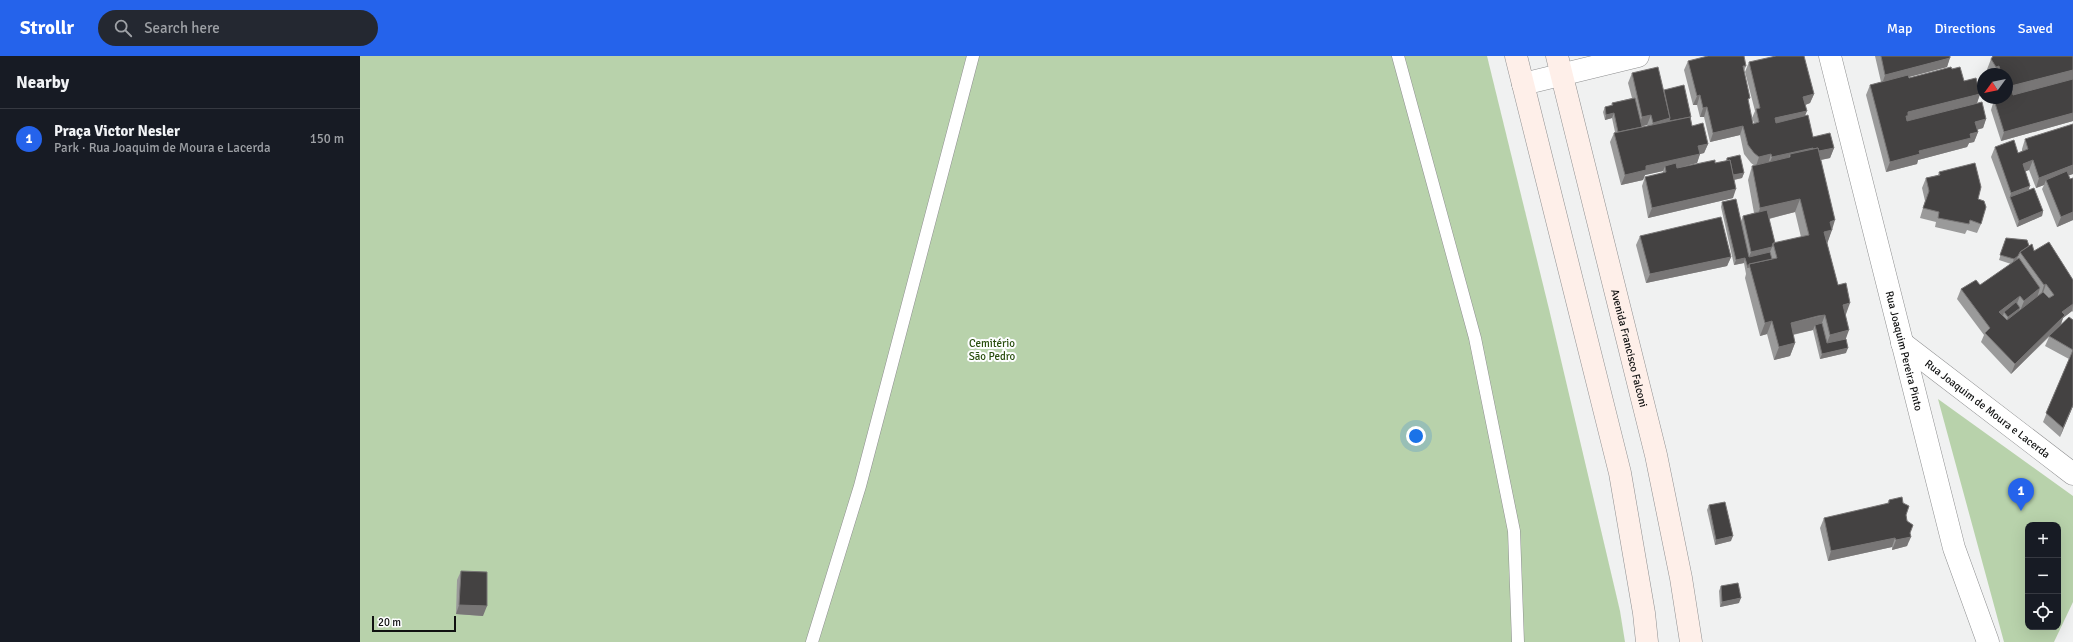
<!DOCTYPE html>
<meta charset="utf-8">
<style>
body{margin:0;font-family:Signika,sans-serif;background:#242831;color:#f1f3f6}
.controls{position:absolute;right:12px;bottom:12px;display:grid;overflow:hidden;border-radius:8px;box-shadow:0 4px 16px #0002}
.controls button{width:36px;height:36px;display:grid;place-items:center;padding:0;border:0;border-bottom:1px solid #363941;background:#171b24;color:#f1f3f6;font:20px sans-serif}
.compass{position:absolute;left:1617px;top:12px;width:36px;height:36px;border-radius:50%;background:#171b24;box-shadow:0 4px 16px #0002;rotate:237deg}
.scale{position:absolute;left:12px;bottom:10px;width:84px;box-sizing:border-box;padding-left:4px;border:2px solid #101111;border-top:0;font-size:11px;line-height:14px;white-space:nowrap;color:#101111;-webkit-text-stroke:3px #fdfeff;paint-order:stroke}
.you{position:absolute;left:1056px;top:380px;width:14px;height:14px;margin:-10px;border:3px solid #fff;border-radius:50%;background:#1a73e8;box-shadow:0 0 0 6px #1a73e833}
.badge{display:grid;place-items:center;width:26px;height:26px;border-radius:50%;background:#2563eb;color:#fff;font-size:13px;font-weight:700}
.pin{position:absolute;translate:-50% -33px;filter:drop-shadow(0 1px 2px #0008)}
.pin::after{content:'';position:absolute;top:21px;width:14px;height:12px;background:inherit;clip-path:polygon(0 0,100% 0,50% 100%)}
.list{margin:0;padding:0;list-style:none}
h2{display:flex;justify-content:space-between;align-items:center;height:52px;margin:0;padding:0 16px;font-size:17px}
h2 small{font-size:13px;font-weight:400;color:#9ea1a6}
.list li{display:grid;grid-template-columns:26px 1fr auto;gap:12px;align-items:center;box-sizing:border-box;height:60px;padding:0 16px;border-top:1px solid #363941}
.list b{display:block;font-size:15px;white-space:nowrap}
.list p{margin:0;font-size:13px;white-space:nowrap;color:#9ea1a6}
.list em{font-size:13px;font-style:normal;color:#9ea1a6}
.icon{flex:none;width:22px;height:22px;fill:none;stroke:currentColor;stroke-width:2;stroke-linecap:round;stroke-linejoin:round}
.map{position:relative;flex:none;width:1713px;height:586px;overflow:hidden}
header{display:flex;align-items:center;gap:24px;box-sizing:border-box;height:56px;padding:0 20px;background:#2563eb;color:#fff}
header strong{font-size:19px}
nav{display:flex;gap:22px;margin-inline-start:auto;font-size:14px}
.search{width:280px;height:36px;background:#242831;display:flex;align-items:center;gap:10px;box-sizing:border-box;padding:0 14px;border-radius:22px;color:#9ea1a6;font-size:15px}
main{display:flex}
aside{flex:1;background:#171b24}
.map>svg:first-child{display:block}
.green{fill:#b8d2ab;fill-rule:evenodd}
.lines{fill:none;stroke-linecap:round;stroke-linejoin:round}
.lane-casing{stroke:#8e8f90;stroke-width:13}
.street-casing{stroke:#8e8f90;stroke-width:23}
.secondary-casing{stroke:#8e8f90;stroke-width:23}
.lane{stroke:#fff;stroke-width:12}
.street{stroke:#fff;stroke-width:22}
.secondary{stroke:#feefe9;stroke-width:22}
.wall{fill:#9a9a9a;fill-rule:evenodd}
.shaded-wall{fill:#787676}
.building{fill:#444242;stroke:#787676}
.labels{text-anchor:middle;stroke-width:4;stroke-linejoin:round;paint-order:stroke}
.park-label{font-size:11px;fill:#284d0d;stroke:#fdfeff}
.street-label{font-size:11px;fill:#101111;stroke:#fdfeff}
</style>
<header>
<strong>Strollr</strong>
<div class="search"><svg class="icon" aria-label="search" viewBox="0 0 24 24"><circle cx="10" cy="10" r="6"/><path d="M15 15l6 6"/></svg>Search here</div>
<nav><a>Map</a><a>Directions</a><a>Saved</a></nav>
</header>
<main>
<aside>
<h2>Nearby<small></small></h2>
<ul class="list">
<li><span class="badge">1</span><div><b>Praça Victor Nesler</b><p>Park · Rua Joaquim de Moura e Lacerda</p></div><em>150 m</em></li>
</ul>
</aside>
<div class="map">
<svg width="1713" height="586" viewBox="0 0 1713 586">
<rect width="100%" height="100%" fill="#f0f1f1"/>
<g class="green">
<polygon points="0,0 1127,0 1189,253 1260,555 1265,586 0,586"/>
<path d="M1578 343 1713 440V546L1694 586H1644ZM1668 469H1698V571H1668Z"/>
</g>
<g class="lines">
<defs>
<g id="lane">
<polyline points="1038,0 1115,282 1154,475 1158,586"/>
<polyline points="452,586 500,430 613,0"/>
</g>
<g id="street">
<path id="s1" d="M1470 0 1594 492 1628 586"/>
<polyline points="1163,28 1278,0"/>
<path id="s2" d="M1542 287 1713 418"/>
</g>
<g id="secondary">
<polyline points="1156,0 1260,417 1284,557 1287,586"/>
<path id="s3" d="M1197 0 1296 399 1321 522 1331 586"/>
</g>
</defs>
<use href="#lane" class="lane-casing"/>
<use href="#street" class="street-casing"/>
<use href="#secondary" class="secondary-casing"/>
<use href="#lane" class="lane"/>
<use href="#street" class="street"/>
<use href="#secondary" class="secondary"/>
</g>
<g class="wall">
<polygon points="1515,0 1590,0 1587,11 1549,21 1549,22 1592,13 1604,25 1620,38 1617,47 1626,63 1623,72 1617,74 1618,76 1614,86 1609,87 1607,91 1558,104 1557,108 1526,116 1506,39 1510,29 1521,26"/>
<polygon points="1713,0 1713,65 1641,85 1631,54 1634,44 1647,42 1647,18 1627,18 1626,16 1631,3"/>
<path d="M1328 5 1386 10 1384 15 1388 47 1393 68 1394 67 1392 62 1395 55 1385 16 1389 6 1454 38 1450 47 1445 49V60L1453 81 1474 92 1470 102 1461 104 1472 173 1467 187 1486 260V297L1460 303 1453 274 1433 279 1435 287 1430 300 1414 304 1407 278 1400 280 1385 222 1386 218 1384 207 1374 209 1361 151 1362 146 1381 165 1383 160 1394 157 1388 124 1392 110H1395L1391 107 1384 98 1380 79 1350 86 1344 61H1340L1337 49H1333L1324 14ZM1435 156 1441 181 1415 187 1409 163Z"/>
<path d="M1272 17 1304 34 1331 63 1332 70 1348 88 1344 97 1340 98 1337 107 1317 112 1355 107 1366 105 1367 102 1384 117 1382 122 1374 124 1373 142 1288 162 1282 130 1285 121 1303 117V115L1285 119 1283 124 1261 129 1250 86 1254 77 1255 76 1252 62 1245 64 1243 56 1245 51 1251 50 1252 47 1272 42 1268 27ZM1287 69 1288 70 1282 71V70Z"/>
<polygon points="1665,83 1713,118 1709,119 1713,164 1697,171 1682,133 1684,129 1676,132 1669,114 1665,115 1669,134 1683,155 1682,160 1657,171 1631,101 1635,91 1658,97 1662,95 1662,93"/>
<polygon points="1579,116 1618,143 1621,168 1617,177 1607,174 1605,178 1575,171 1576,166 1560,162 1565,145 1562,132 1566,122 1578,119"/>
<polygon points="1280,180 1371,201 1367,210 1286,227 1276,189"/>
<polygon points="1646,182 1669,190 1713,224 1713,256 1712,255 1703,262 1701,268 1713,264 1713,350 1700,381 1683,366 1709,303 1685,290 1689,281 1651,318 1621,286 1624,279 1597,243 1601,233 1620,229 1651,208 1639,204"/>
<polygon points="1529,444 1546,459 1550,477 1547,490 1532,494 1532,491 1468,505 1460,472 1464,462 1527,448"/>
<polygon points="1349,449 1371,485 1355,489 1347,454"/>
<polygon points="101,515 123,560 96,558 97,524"/>
<polygon points="1361,530 1379,547 1360,551 1359,535"/>
</g>
<g class="shaded-wall">
<polygon points="1590,2 1587,11 1522,28 1525,19"/>
<polygon points="1639,10 1637,18 1633,18 1636,11"/>
<polygon points="1713,14 1713,26 1647,42 1647,31"/>
<polygon points="1454,38 1450,47 1440,51 1443,41"/>
<polygon points="1620,38 1617,47 1542,70 1548,56"/>
<polygon points="1340,39 1337,49 1333,49 1337,40"/>
<polygon points="1347,51 1344,61 1340,61 1343,52"/>
<polygon points="1447,55 1443,65 1411,72 1415,62"/>
<polygon points="1254,57 1252,62 1245,64 1246,59"/>
<polygon points="1713,57 1713,65 1641,85 1644,76"/>
<polygon points="1291,59 1287,69 1279,71 1282,61"/>
<polygon points="1331,61 1329,66 1289,77 1293,67 1310,62"/>
<polygon points="1626,63 1623,72 1611,75 1615,66"/>
<polygon points="1383,70 1380,79 1350,86 1353,77"/>
<polygon points="1618,76 1614,86 1609,87 1607,91 1558,104 1557,108 1526,116 1530,106 1559,95"/>
<polygon points="1348,88 1344,97 1340,98 1337,107 1306,115 1305,110 1303,115 1285,119 1283,124 1261,129 1265,119 1286,110 1338,90"/>
<polygon points="1453,92 1450,101 1430,101 1430,98 1427,106 1408,111 1412,101"/>
<polygon points="1474,92 1470,102 1450,106 1454,96"/>
<polygon points="1411,98 1408,108 1396,110 1399,101"/>
<polygon points="1673,104 1669,114 1659,118 1663,108"/>
<polygon points="1713,109 1713,118 1687,127 1686,124 1684,129 1676,132 1679,122"/>
<polygon points="1384,117 1382,122 1368,125 1370,120"/>
<polygon points="1670,130 1667,139 1650,141 1651,137"/>
<polygon points="1376,133 1373,142 1288,162 1292,152"/>
<polygon points="1440,143 1435,156 1396,166 1400,152"/>
<polygon points="1683,155 1682,160 1657,171 1659,165"/>
<polygon points="1713,156 1713,164 1697,171 1701,161"/>
<polygon points="1475,164 1472,174 1467,188 1464,176 1470,166"/>
<polygon points="1412,191 1408,201 1387,206 1391,196"/>
<polygon points="1658,200 1656,205 1652,208 1654,203"/>
<polygon points="1371,201 1367,210 1286,227 1290,218"/>
<polygon points="1385,202 1384,207 1374,209 1376,204"/>
<polygon points="1686,228 1683,237 1681,239 1684,229"/>
<polygon points="1680,232 1677,242 1660,255 1664,245"/>
<polygon points="1660,240 1656,250 1644,256 1643,260 1639,256"/>
<polygon points="1490,247 1485,261 1483,249"/>
<polygon points="1713,248 1712,255 1703,262 1701,268 1651,318 1655,308 1702,256"/>
<polygon points="1660,252 1658,257 1646,266 1648,261"/>
<polygon points="1465,259 1460,272 1455,269 1453,274 1426,280 1431,267"/>
<polygon points="1412,265 1407,278 1400,280 1405,267"/>
<polygon points="1489,274 1484,288 1465,292 1470,279"/>
<polygon points="1435,287 1430,300 1414,304 1419,291"/>
<polygon points="1488,292 1486,297 1460,303 1462,298"/>
<polygon points="1713,349 1713,350 1700,381 1703,372"/>
<polygon points="1373,480 1371,485 1355,489 1356,484"/>
<polygon points="1551,481 1547,490 1532,494 1536,484"/>
<polygon points="1535,482 1532,491 1468,505 1471,495"/>
<polygon points="1381,542 1379,547 1360,551 1362,546"/>
<polygon points="99,549 127,550 123,560 96,558"/>
</g>
<g class="building">
<polygon points="1348,0 1384,0 1386,10 1383,10 1390,42 1388,43 1393,68 1399,66 1396,53 1400,52 1389,6 1416,0 1444,0 1454,38 1443,41 1447,55 1415,62 1416,67 1448,59 1453,81 1470,77 1474,92 1459,95 1458,92 1453,93 1453,92 1412,101 1411,98 1399,101 1394,97 1388,89 1383,70 1353,77 1347,51 1343,52 1340,39 1337,40 1328,5"/>
<polygon points="1521,0 1590,0 1590,2 1525,19"/>
<polygon points="1633,0 1713,0 1713,14 1647,31 1647,18 1641,18 1639,10 1636,11 1631,3"/>
<polygon points="1298,11 1310,62 1293,67 1291,59 1282,61 1272,17"/>
<polygon points="1591,11 1592,13 1600,11 1604,25 1616,22 1620,38 1548,56 1548,60 1546,60 1547,65 1622,46 1626,63 1615,66 1618,76 1610,78 1611,82 1559,95 1560,98 1530,106 1510,29 1548,19 1549,22"/>
<polygon points="1713,23 1713,57 1644,76 1634,44 1635,42 1647,42 1647,35 1652,33 1653,39"/>
<polygon points="1324,29 1331,61 1309,65 1310,62 1304,34"/>
<polygon points="1275,42 1282,71 1258,76 1254,57 1246,59 1245,51 1253,49 1252,47"/>
<polygon points="1330,61 1332,70 1343,67 1348,88 1338,90 1340,98 1286,110 1286,114 1265,119 1254,77"/>
<polygon points="1713,68 1713,109 1679,122 1673,104 1663,108 1670,130 1651,137 1635,91 1654,84 1658,97 1668,93 1665,83"/>
<polygon points="1458,92 1475,164 1470,166 1472,174 1464,176 1478,229 1486,227 1490,247 1483,249 1489,274 1470,279 1465,259 1458,260 1431,267 1435,287 1419,291 1412,265 1405,267 1389,208 1417,202 1413,187 1449,179 1440,143 1400,152 1392,110 1430,101 1430,98"/>
<polygon points="1380,99 1384,117 1373,119 1370,104 1367,105 1367,102"/>
<polygon points="1355,104 1355,107 1370,104 1376,133 1292,152 1285,121 1306,116 1305,110 1316,107 1317,112"/>
<polygon points="1615,107 1621,131 1618,143 1624,145 1626,151 1621,168 1610,164 1609,168 1578,162 1579,156 1563,152 1569,135 1566,122 1580,119 1579,116"/>
<polygon points="1707,115 1710,123 1713,122 1713,156 1701,161 1686,124"/>
<polygon points="1674,132 1683,155 1659,165 1650,141"/>
<polygon points="1376,143 1389,201 1410,196 1412,203 1389,208 1388,212 1385,202 1376,204 1362,146"/>
<polygon points="1407,154 1415,187 1413,187 1412,191 1391,196 1383,160"/>
<polygon points="1361,161 1371,201 1290,218 1280,180"/>
<polygon points="1646,182 1667,184 1669,190 1660,196 1658,200 1654,203 1640,199"/>
<polygon points="1689,186 1713,224 1713,248 1702,256 1705,259 1655,308 1625,277 1630,272 1601,233 1616,224 1620,229 1659,202 1680,232 1664,245 1660,240 1639,256 1647,264 1683,236 1689,242 1694,239 1686,228 1684,229 1660,196 1672,188 1674,195"/>
<polygon points="1656,246 1660,252 1648,261 1644,256"/>
<polygon points="1709,261 1713,264 1713,294 1689,280"/>
<polygon points="1462,267 1467,287 1486,283 1488,292 1462,298 1455,269"/>
<polygon points="1713,294 1713,349 1703,372 1686,357"/>
<polygon points="1542,441 1543,447 1549,450 1546,459 1547,465 1553,469 1550,477 1551,481 1536,484 1535,482 1471,495 1464,462 1529,447 1529,444"/>
<polygon points="1365,446 1373,480 1356,484 1349,449"/>
<polygon points="101,515 127,516 127,550 99,549"/>
<polygon points="1378,527 1381,542 1362,546 1361,530"/>
</g>
<g class="labels">
<g class="park-label">
<text x="632" y="291">Cemitério<tspan x="632" dy="13">São Pedro</tspan></text>
</g>
<g class="street-label">
<text dy="4" stroke="none"><textPath href="#s3" startOffset="301">Avenida Francisco Falconi</textPath></text>
<text dy="4" stroke="none"><textPath href="#s1" startOffset="304">Rua Joaquim Pereira Pinto</textPath></text>
<text dy="4" stroke="none"><textPath href="#s2" startOffset="108">Rua Joaquim de Moura e Lacerda</textPath></text>
</g>
</g>
</svg>
<div class="controls">
<button>+</button>
<button>−</button>
<button><svg class="icon" aria-label="locate" viewBox="0 0 24 24"><circle cx="12" cy="12" r="6"/><path d="M12 2v4M12 18v4M2 12h4M18 12h4"/></svg></button>
</div>
<svg class="compass" viewBox="-18 -18 36 36"><path d="M0-13l5 13h-10z" fill="#e53935"/><path d="M0 13l5-13h-10z" fill="#9ea1a6"/></svg>
<div class="scale">20 m</div>
<div class="you"></div>
<div class="pin badge" style="left:1661px;top:455px">1</div>
</div>
</main>
